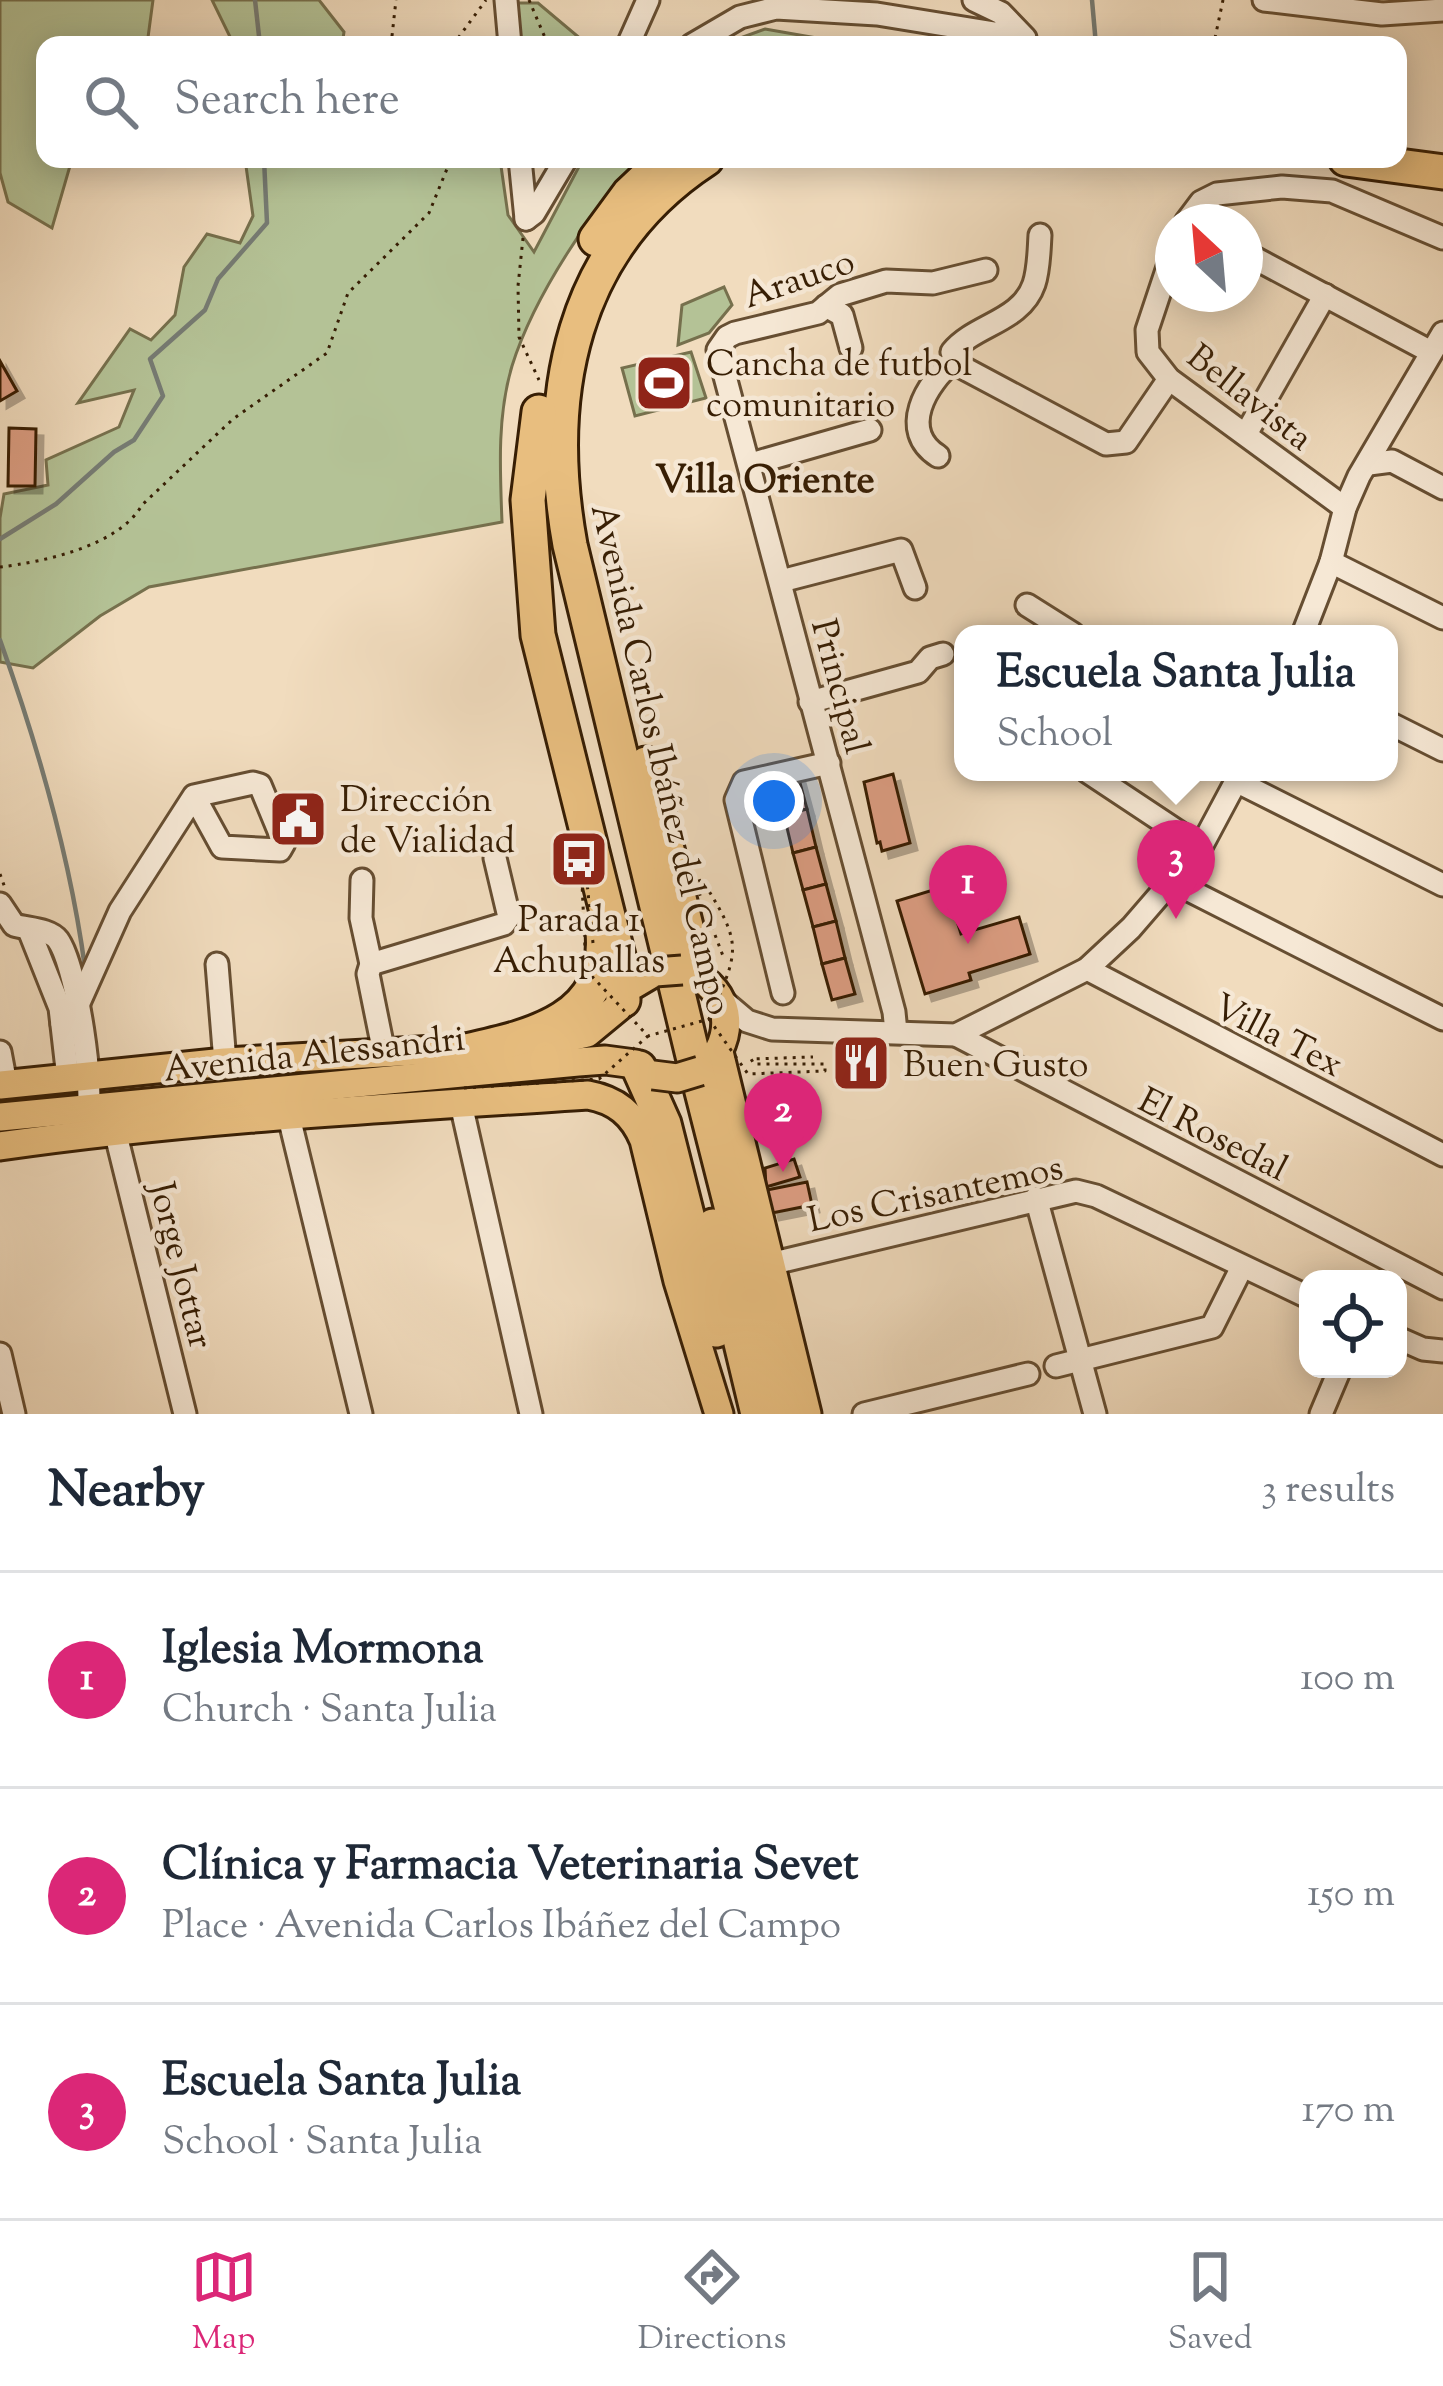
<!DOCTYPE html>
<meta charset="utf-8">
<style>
body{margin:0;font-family:"Sorts Mill Goudy",serif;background:#f2f2f3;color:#1f2937}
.controls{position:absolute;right:36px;bottom:36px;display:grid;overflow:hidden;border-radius:24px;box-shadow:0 6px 30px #0003}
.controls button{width:108px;height:108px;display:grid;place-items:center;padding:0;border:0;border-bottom:3px solid #e0e1e3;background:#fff;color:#1f2937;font:60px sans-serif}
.compass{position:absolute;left:1155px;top:204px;width:108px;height:108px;border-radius:50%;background:#fff;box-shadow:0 6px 30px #0003;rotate:334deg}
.you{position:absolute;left:774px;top:801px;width:42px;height:42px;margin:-30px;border:9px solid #fff;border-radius:50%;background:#1a73e8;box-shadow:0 0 0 18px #1a73e833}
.badge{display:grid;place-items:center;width:78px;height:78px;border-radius:50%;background:#db2777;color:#fff;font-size:39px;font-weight:700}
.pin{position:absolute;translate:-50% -99px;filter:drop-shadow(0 3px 6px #0008)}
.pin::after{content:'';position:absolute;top:63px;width:42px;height:36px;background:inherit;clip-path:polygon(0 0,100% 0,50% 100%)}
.popup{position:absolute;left:954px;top:625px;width:444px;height:156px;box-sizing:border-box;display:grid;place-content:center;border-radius:24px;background:#fff;filter:drop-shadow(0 3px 9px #0005);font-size:39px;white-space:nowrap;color:#747a83}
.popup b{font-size:45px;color:#1f2937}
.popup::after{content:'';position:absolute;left:50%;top:100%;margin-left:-24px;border:24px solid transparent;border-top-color:#fff}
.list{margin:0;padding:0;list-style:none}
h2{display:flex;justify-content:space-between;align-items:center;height:156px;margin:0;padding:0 48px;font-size:51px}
h2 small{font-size:39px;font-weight:400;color:#747a83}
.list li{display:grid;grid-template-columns:78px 1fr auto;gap:36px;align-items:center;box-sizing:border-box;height:216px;padding:0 48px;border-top:3px solid #e0e1e3}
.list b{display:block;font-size:45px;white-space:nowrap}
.list p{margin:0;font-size:39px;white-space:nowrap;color:#747a83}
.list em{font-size:39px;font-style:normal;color:#747a83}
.icon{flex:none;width:66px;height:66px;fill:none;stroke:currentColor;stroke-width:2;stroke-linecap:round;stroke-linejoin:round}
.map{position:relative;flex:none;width:1443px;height:1414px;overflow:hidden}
.search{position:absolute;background:#fff;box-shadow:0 6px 30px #0003;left:36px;right:36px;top:36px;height:132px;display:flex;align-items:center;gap:30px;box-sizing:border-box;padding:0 42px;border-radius:24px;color:#747a83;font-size:45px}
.sheet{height:804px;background:#fff}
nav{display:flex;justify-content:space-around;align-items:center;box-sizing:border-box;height:168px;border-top:3px solid #e0e1e3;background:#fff;font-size:33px;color:#747a83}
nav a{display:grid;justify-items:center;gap:6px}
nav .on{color:#db2777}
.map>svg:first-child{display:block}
.green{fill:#b4c296;stroke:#76704d;stroke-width:3}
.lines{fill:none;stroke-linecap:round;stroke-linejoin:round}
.stream{stroke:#767b73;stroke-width:4.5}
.building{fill:#dc9d82;stroke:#371e04;stroke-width:3;filter:url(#shadow)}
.minor-casing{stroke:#664e32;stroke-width:27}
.major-casing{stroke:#371e04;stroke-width:33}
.highway-casing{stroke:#371e04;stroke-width:39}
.path{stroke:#371e04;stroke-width:3;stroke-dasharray:3 6;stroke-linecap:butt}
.minor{stroke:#f6e8d5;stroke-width:21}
.major{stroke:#e8be7f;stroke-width:27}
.highway{stroke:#e8be7f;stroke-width:33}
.major-bridge-casing{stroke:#371e04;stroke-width:33;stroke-linecap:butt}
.path-bridge{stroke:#371e04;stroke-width:3;stroke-dasharray:3 6;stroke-linecap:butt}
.major-bridge{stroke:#e8be7f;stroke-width:27}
.labels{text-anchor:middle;stroke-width:9;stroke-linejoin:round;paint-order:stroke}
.street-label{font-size:36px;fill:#371e04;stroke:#f6e8d5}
.poi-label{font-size:36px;fill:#371e04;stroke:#f6e8d5;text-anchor:start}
.neighbourhood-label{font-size:39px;font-weight:bold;fill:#371e04;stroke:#f6e8d5}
</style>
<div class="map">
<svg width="1443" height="1414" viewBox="0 0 1443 1414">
<defs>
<filter id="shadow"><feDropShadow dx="7" dy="7" stdDeviation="0" flood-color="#0004"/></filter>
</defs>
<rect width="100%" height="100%" fill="#f1dcbe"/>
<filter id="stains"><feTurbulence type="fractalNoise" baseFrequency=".00167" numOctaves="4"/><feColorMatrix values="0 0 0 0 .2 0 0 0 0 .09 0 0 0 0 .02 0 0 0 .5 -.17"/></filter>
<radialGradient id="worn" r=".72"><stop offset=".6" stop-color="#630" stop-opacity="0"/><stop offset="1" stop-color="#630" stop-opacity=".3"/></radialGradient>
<g class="green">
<polygon points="0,0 153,0 147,45 45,45 45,159 72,159 52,228 8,202 0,173"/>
<polygon points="212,0 319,0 344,32 342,45 234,45"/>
<polygon points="515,3 538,3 588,45 518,45"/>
<polygon points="765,29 857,45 721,45"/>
<path d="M245 159H500L508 215 534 252 583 159H647C594 199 532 302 512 366 497 416 500 470 502 522L149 587 100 616 33 668 0 662V518L4 494 48 485 46 460 119 427 134 390 78 403 130 329 151 340 175 315 184 267 207 234 240 243 253 216Z"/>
<polygon points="724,287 732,305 709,333 678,345 682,305"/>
<polygon points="691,352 706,398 635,416 622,368"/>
</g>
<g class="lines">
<g class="stream">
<polyline points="255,0 260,45"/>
<polyline points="1092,0 1096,45"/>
<polyline points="0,539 56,504 114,452 134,440 163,396 150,359 205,310 218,279 267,223 264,159"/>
<path d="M0 640C38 746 70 856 85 968"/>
<polyline points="89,1003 93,1027"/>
</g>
</g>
<g class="building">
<polygon points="0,361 17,391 0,401"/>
<polygon points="9,428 36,429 35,486 8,486"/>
<polygon points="797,772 807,809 784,815 774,778"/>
<polygon points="893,774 910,843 882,851 880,842 877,843 864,782"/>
<polygon points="807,809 816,847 793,853 784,815"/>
<polygon points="816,847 826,884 803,890 793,853"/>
<polygon points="826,884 836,921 813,927 803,890"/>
<polygon points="946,886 961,934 1019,917 1030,954 969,973 971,980 925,994 897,901"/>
<polygon points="836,921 845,958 822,964 813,927"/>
<polygon points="845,958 855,994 832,1000 822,964"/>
<polygon points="794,1159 800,1177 766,1187 765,1168"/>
<polygon points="807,1182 812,1205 772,1213 767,1190"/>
</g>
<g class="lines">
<defs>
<g id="minor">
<polyline points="506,0 510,45"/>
<polyline points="1264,0 1382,14 1443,10"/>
<polyline points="628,45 648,0"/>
<polyline points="692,45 740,17 776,8 877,14 1025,38 1001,13 974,0"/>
<polyline points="520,159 526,219"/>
<polyline points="526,219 534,213 566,159"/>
<polyline points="1186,222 1201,202 1217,194 1282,187 1332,191 1443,238"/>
<path d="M1040 235C1039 251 1039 269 1034 284 1021 322 975 324 952 352L956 364 1106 444 1126 442 1169 379"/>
<polyline points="1173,252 1147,330 1148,352 1169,379 1345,508"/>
<polyline points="1245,253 1431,352"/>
<polyline points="826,306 842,315 851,348"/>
<polyline points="1246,434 1325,295"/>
<path d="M938 456C898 431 926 383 954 361"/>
<polyline points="751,464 870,430"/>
<polyline points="1369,464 1392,461 1443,488"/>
<polyline points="1331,562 1443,618"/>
<polyline points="781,581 901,550 915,588"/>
<polyline points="1027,605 1073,634"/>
<polyline points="1303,634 1331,562 1345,508 1359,476 1443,333"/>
<polyline points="810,702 918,672 930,658 943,654"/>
<polyline points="1389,723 1443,750"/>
<polyline points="1088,772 1201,847"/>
<polyline points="1236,781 1443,885"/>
<polyline points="362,880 361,918 371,964"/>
<polyline points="1173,882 1443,1019"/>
<path d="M0 904 14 925C27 929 50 929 58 940 77 967 95 1091 87 1123"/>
<polyline points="29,930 60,1008 68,1078"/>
<polyline points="217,964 225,1062"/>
<polyline points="1087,969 1443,1155"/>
<polyline points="783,993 736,800 744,782 829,763"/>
<polyline points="721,999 747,1021 772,1029 956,1035 1087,969 1131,928 1201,847 1241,772"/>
<polyline points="62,1024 78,1005 120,911 194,796 253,783 260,785 284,843 280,850 222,847 194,796"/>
<polyline points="896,1032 894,1012 718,350 727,337 735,333 818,313 840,295 886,281 933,283 986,270"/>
<polyline points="956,1035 1443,1288"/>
<polyline points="0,1052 6,1084"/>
<polyline points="384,1053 368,974 371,964 504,924 509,917 495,858"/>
<polyline points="461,1104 531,1414"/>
<polyline points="289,1117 361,1414"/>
<polyline points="115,1131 185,1414"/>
<polyline points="1036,1198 1095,1414"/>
<polyline points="770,1264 1076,1191 1096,1196 1308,1297"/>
<polyline points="1398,1338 1423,1349 1443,1351"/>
<polyline points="0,1354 14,1414"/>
<polyline points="1056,1366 1212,1327 1242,1267"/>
<polyline points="864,1414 1028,1374"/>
<polyline points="1321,1414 1340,1369"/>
</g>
<g id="major">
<path d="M682 970C726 982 740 1029 709 1064"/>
<polyline points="719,1052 807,1414"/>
<polyline points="0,1085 225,1062 539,1044 587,1033 621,1005"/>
<polyline points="0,1117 578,1062 605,1060 635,1064"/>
<path d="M0 1146C194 1118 392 1108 588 1095 616 1100 633 1114 644 1140L678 1281 719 1414"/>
</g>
<g id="highway">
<path d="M706 159C570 248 543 396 570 545L694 1060 784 1414"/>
<polyline points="1346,159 1443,172"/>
<polyline points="596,239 629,194 666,159"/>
<polyline points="539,412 528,500 538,635 621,968 623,1000"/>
<polyline points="646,764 698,975"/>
<path d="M466 1051C534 1036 610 1019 603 932"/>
<polyline points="639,1068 664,1124 716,1330"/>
<polyline points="713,1226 758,1414"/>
</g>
</defs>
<use href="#minor" class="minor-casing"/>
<use href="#major" class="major-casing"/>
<use href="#highway" class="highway-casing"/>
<g class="path">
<polyline points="529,0 546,40 558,45"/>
<polyline points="1215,38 1223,0"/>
<polyline points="391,45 396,0"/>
<polyline points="453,45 486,0"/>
<polyline points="523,238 518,286 519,337 539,380"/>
<path d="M0 567C43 562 119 546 142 505L233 419 327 353 348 293 429 213 451 159"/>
<polyline points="0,874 5,888"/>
</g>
<use href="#minor" class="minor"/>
<use href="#major" class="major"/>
<use href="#highway" class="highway"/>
<defs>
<g id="major-bridge">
<polyline points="633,985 655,972 682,970"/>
<polyline points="653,1075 677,1078 700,1071"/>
</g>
</defs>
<use href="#major-bridge" class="major-bridge-casing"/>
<g class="path-bridge">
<path d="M593 943 587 882 582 883 586 970 648 1036 709 1019C739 950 744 946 702 880L695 882 723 956"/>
<polyline points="709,1019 748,1074 825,1071 825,1064 754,1064 751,1059 813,1057"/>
<polyline points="464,1088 599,1079 648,1036"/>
</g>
<use href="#major-bridge" class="major-bridge"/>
</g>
<defs>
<symbol id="stadium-square" viewBox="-11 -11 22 22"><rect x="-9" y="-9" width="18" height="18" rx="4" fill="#8f2418" stroke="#f6e8d5"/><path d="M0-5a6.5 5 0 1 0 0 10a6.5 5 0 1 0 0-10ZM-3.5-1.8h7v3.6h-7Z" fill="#fff"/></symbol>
<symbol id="civic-square" viewBox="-11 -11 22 22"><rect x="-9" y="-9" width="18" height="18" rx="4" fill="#8f2418" stroke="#f6e8d5"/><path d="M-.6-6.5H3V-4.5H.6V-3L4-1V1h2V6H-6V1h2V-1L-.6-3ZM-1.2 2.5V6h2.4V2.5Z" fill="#fff"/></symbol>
<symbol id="bus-square" viewBox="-11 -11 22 22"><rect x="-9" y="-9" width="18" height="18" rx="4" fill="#8f2418" stroke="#f6e8d5"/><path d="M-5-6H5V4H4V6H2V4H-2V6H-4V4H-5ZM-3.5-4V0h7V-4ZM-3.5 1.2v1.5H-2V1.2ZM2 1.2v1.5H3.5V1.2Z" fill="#fff"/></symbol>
<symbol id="restaurant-square" viewBox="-11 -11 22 22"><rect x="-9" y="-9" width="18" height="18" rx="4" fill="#8f2418" stroke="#f6e8d5"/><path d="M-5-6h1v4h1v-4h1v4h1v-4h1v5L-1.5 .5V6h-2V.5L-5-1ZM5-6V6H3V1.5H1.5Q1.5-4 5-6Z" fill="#fff"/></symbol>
</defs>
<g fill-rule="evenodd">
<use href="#stadium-square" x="631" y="350" width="66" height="66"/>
<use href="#civic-square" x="265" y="786" width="66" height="66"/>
<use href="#bus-square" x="546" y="826" width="66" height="66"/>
<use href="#restaurant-square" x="828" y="1030" width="66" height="66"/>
</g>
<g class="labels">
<g class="street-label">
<text transform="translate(798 277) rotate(-19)" y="13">Arauco</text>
<text transform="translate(1251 396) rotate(38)" y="13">Bellavista</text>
<text transform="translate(842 686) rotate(75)" y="13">Principal</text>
<text transform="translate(663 759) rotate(77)" y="13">Avenida Carlos Ibáñez del Campo</text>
<text transform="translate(1279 1034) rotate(27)" y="13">Villa Tex</text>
<text transform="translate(314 1052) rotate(-6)" y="13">Avenida Alessandri</text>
<text transform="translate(1214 1133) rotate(27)" y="13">El Rosedal</text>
<text transform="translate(935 1192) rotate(-12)" y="13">Los Crisantemos</text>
<text transform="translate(183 1265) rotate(76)" y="13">Jorge Jottar</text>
</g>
<g class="poi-label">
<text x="706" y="375">Cancha de futbol<tspan x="706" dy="41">comunitario</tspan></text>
<text x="340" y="811">Dirección<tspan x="340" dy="41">de Vialidad</tspan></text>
<text x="579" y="931" text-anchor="middle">Parada 1<tspan x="579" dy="41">Achupallas</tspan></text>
<text x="903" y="1076">Buen Gusto</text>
</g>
<g class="neighbourhood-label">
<text x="765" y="492">Villa Oriente</text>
</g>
</g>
<rect width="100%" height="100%" filter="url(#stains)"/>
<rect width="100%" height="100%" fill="url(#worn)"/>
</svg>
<div class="controls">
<button><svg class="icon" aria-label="locate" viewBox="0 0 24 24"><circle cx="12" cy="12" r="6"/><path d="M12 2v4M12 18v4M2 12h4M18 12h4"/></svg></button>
</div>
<svg class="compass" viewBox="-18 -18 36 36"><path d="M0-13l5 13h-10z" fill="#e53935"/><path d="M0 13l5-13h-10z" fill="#747a83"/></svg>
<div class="you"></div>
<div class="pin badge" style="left:968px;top:944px">1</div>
<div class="pin badge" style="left:783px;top:1172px">2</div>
<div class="pin badge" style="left:1176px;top:919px">3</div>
<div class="popup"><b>Escuela Santa Julia</b>School</div>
<div class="search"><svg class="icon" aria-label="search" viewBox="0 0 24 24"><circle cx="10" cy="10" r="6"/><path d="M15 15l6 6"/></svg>Search here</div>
</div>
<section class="sheet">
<h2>Nearby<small>3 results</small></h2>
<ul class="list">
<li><span class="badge">1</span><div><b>Iglesia Mormona</b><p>Church · Santa Julia</p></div><em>100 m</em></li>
<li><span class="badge">2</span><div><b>Clínica y Farmacia Veterinaria Sevet</b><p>Place · Avenida Carlos Ibáñez del Campo</p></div><em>150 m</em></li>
<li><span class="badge">3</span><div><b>Escuela Santa Julia</b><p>School · Santa Julia</p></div><em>170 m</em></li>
</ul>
</section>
<nav>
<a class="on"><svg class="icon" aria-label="map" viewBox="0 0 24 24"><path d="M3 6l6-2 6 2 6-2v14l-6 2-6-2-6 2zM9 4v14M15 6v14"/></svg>Map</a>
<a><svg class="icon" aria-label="directions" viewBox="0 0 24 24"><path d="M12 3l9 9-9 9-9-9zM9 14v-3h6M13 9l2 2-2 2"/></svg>Directions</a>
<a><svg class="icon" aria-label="saved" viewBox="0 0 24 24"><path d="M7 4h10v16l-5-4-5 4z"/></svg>Saved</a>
</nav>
